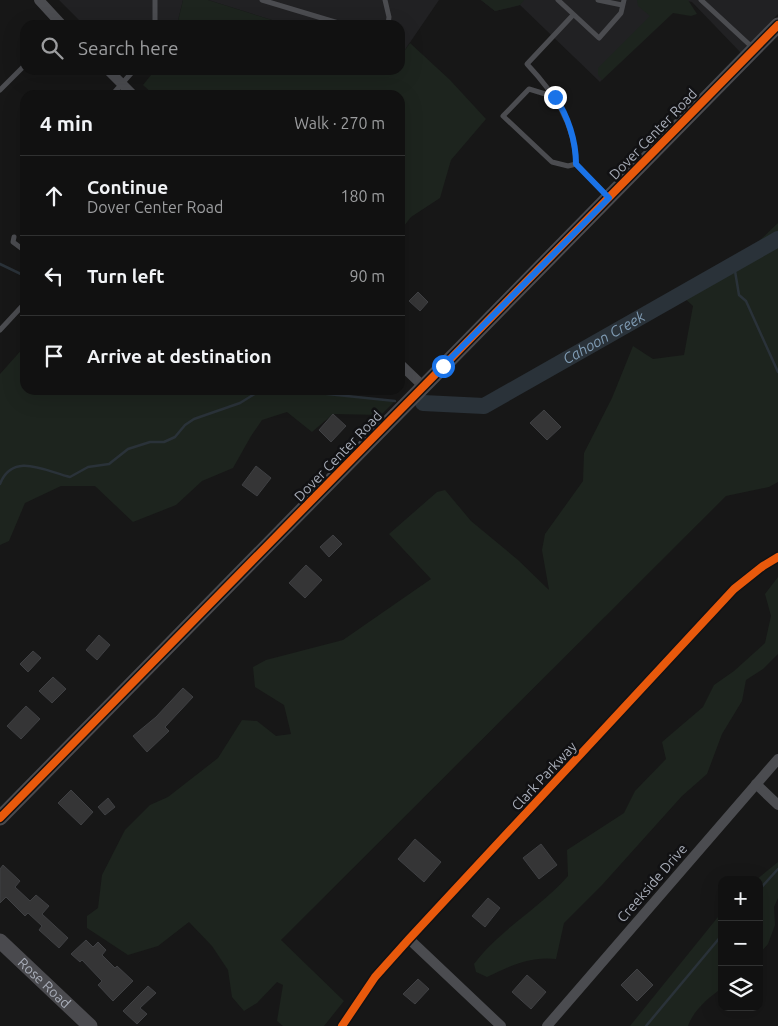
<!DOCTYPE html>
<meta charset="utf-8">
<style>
body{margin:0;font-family:Ubuntu,sans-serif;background:#1e1f1f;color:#f1f3f6}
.controls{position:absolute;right:15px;bottom:15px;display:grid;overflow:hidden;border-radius:10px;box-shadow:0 5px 20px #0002}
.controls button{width:45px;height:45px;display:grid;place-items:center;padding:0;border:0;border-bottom:1px solid #303131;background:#111;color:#f1f3f6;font:25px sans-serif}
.stop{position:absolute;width:15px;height:15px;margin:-11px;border:4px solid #1a73e8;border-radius:50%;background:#fff}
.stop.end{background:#1a73e8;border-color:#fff;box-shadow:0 1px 5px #0008}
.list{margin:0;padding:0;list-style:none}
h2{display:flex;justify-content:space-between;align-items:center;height:65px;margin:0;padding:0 20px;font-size:21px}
h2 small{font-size:16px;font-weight:400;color:#9c9d9f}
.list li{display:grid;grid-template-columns:32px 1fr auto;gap:15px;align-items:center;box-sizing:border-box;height:80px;padding:0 20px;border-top:1px solid #303131}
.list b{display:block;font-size:19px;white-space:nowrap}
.list p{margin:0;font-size:16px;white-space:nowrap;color:#9c9d9f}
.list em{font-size:16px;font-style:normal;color:#9c9d9f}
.icon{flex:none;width:28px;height:28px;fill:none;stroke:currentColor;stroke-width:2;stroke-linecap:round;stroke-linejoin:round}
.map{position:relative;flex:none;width:778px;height:1026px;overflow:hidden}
.search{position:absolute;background:#111;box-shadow:0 5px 20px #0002;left:20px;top:20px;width:385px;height:55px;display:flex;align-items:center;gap:12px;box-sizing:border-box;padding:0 18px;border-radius:15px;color:#9c9d9f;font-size:19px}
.panel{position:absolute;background:#111;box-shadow:0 5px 20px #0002;left:20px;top:90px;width:385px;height:305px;border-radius:15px}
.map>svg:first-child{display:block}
.built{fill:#212123}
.green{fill:#1d241e}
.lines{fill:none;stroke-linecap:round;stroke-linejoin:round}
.stream{stroke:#2a3239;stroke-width:2.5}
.river{stroke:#2a3239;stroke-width:16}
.building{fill:#353536;stroke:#3f4043}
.lane{stroke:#4b4c50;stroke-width:5}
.street{stroke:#4b4c50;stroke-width:10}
.secondary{stroke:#4a4a4e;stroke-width:15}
.cycleway-casing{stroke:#111113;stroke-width:11}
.cycleway{stroke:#e8590c;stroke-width:8}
.route{stroke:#1a73e8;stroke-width:6}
.labels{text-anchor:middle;stroke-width:5;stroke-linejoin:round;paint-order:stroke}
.street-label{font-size:14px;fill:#a8adb8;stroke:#111113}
.water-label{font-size:15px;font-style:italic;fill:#7f9bb3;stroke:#111113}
</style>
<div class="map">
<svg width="778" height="1026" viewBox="0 0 778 1026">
<rect width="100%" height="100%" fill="#171717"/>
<g class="built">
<polygon points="59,0 183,0 177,25 84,25"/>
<polygon points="208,0 439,0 400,57 400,25 288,25"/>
<polygon points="481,0 674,0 600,82 520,5 495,11"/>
<polygon points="682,0 778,0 778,14 741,53 692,2"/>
</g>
<g class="green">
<polygon points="183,0 208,0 288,25 177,25"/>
<polygon points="481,0 524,0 520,5 495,11"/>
<polygon points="637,0 688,0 697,14 691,16 673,13 602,80 598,75 598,68 650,16 638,6"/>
<polygon points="410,43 450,80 486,119 451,160 440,198 411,217 400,231 400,95 154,95 143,85 155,70 400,70 400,57"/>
<polygon points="778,223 778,482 769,487 726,496 281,940 344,1001 324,1026 283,1026 277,1021 283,985 277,982 257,1003 244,1011 232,997 228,970 212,946 189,922 158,946 128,955 87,928 87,916 98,908 102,875 125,830 150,805 168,797 218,758 242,720 257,721 276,736 291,734 284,705 255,687 253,667 266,660 343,640 431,579 389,534 437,492 445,490 471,521 518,560 549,590 542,550 545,534 583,481 584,453 612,398 633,346 653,359 684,355 693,306 681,295 734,265"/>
<polygon points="25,346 25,390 289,390 395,401 381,415 333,414 312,432 287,412 262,420 251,436 233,468 202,481 176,505 133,522 95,486 61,486 25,503 9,541 0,545 0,374"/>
<path d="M778 577V654L763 669 746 680 742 701 722 734 707 774 682 796 602 885 564 923 556 959C530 956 510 966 487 977L476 972 474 964C500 929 539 909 568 876L567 850 624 813 635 791 666 759 662 742 703 707 714 685 734 671 765 643 771 616 765 594Z"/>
<polygon points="778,862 778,898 774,907 775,925 768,944 759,954 759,880 756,880"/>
<path d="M722 912V988C709 997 693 1011 688 1026H630Z"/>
</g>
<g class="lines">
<g class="stream">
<polyline points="0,264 25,276"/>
<polyline points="734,265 739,295 746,301 778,372"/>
<polyline points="289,390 395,401"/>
<path d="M0 484C13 451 47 472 70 477L88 467 109 464 128 449 150 442H164L175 437 185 425 194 419 240 403 261 390"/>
<polyline points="759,890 778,869"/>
<polyline points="646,1026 722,935"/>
</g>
<path class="river" id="s1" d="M423 403 484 406 778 239"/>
</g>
<g class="building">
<polygon points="418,292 428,302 420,311 409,301"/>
<polygon points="544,410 561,427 547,440 530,423"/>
<polygon points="333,414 346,426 331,442 319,430"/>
<polygon points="256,466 271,478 257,496 242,485"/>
<polygon points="333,535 342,544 329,557 320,547"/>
<polygon points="306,565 322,580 305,598 289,583"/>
<polygon points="99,635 110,645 97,660 86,650"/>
<polygon points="33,651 41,658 28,672 20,664"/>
<polygon points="53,677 66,689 52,703 39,691"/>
<polygon points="183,688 193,697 165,727 169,731 147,752 133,736 156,717"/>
<polygon points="26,706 40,719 21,739 7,726"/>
<polygon points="71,790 93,812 81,825 58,803"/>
<polygon points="108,798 115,807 105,815 98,807"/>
<polygon points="415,839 441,862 424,882 398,859"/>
<polygon points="541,844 557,865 539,879 523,858"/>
<polygon points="3,865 20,881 15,887 30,901 36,895 49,906 42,914 68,938 59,948 39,930 42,926 28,913 25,916 6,897 0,903 0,869"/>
<polygon points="488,898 500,908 485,927 472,916"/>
<polygon points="86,940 93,947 98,942 106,950 102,955 115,968 117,966 133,981 113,1001 98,985 102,981 82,960 80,962 71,954"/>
<polygon points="637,969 653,985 637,1001 621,985"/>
<polygon points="527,975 546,992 531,1009 512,992"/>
<polygon points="418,979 429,989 415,1004 403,994"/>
<polygon points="148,986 156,993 140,1008 147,1014 137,1024 123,1011"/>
</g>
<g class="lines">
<g class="lane">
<polyline points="155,0 155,25"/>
<polyline points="262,0 345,25"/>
<polyline points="385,0 389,17 388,25"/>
<polyline points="558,0 599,38 621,13 624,0"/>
<polyline points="598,0 622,5"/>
<polyline points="701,0 752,47"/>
<path d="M573 15 527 64C554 93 575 123 576 164L607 196"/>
<polyline points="0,90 25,65"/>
<polyline points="112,95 134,70"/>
<polyline points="555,97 529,89 503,116 552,162 568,166 576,164"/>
<polyline points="14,237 13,242 25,251"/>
<polyline points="0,330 25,303"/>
</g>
<g class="street">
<polyline points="39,0 62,25"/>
<polyline points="108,70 133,95"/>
<polyline points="400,364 423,386"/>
<polyline points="756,784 778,805"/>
<polyline points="409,939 501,1026"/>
<polyline points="342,1026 375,977 409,939 734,589 763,566 778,557"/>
<polyline points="547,1026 778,759"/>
</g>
<g class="secondary">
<polyline points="0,818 778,25"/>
<path id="s2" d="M0 941 90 1026"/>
</g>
<defs>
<g id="cycleway">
<polyline points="0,818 778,25"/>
<polyline points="342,1026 375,977 409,939 734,589 763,566 778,557"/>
</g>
</defs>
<use href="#cycleway" class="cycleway-casing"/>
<use href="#cycleway" class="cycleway"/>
</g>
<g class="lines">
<path class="route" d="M443 366 609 198 576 164C576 141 568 116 555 97"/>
</g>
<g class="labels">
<g class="street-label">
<text transform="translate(653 134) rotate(-46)" y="5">Dover Center Road</text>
<text transform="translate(338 456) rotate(-46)" y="5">Dover Center Road</text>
<text transform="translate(544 776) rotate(-47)" y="5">Clark Parkway</text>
<text transform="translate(652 883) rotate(-49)" y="5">Creekside Drive</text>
<text dy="5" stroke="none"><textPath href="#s2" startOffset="61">Rose Road</textPath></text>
</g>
<g class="water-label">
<text dy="5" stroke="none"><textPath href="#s1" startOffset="199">Cahoon Creek</textPath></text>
</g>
</g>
</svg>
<div class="controls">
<button>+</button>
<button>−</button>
<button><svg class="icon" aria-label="layers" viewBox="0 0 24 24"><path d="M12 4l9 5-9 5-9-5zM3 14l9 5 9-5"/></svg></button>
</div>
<div class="stop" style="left:443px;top:366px"></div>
<div class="stop end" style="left:555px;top:97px"></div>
<div class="search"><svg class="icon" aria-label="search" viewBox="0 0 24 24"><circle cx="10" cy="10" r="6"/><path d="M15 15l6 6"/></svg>Search here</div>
<section class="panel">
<h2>4 min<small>Walk · 270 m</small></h2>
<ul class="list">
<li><svg class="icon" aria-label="ahead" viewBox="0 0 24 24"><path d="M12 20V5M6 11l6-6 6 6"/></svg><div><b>Continue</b><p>Dover Center Road</p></div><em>180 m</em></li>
<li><svg class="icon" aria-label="left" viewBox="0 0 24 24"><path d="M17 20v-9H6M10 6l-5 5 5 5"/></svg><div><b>Turn left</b></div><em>90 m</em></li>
<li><svg class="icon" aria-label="arrive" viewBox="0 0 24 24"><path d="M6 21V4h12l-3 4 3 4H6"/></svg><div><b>Arrive at destination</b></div></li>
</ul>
</section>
</div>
